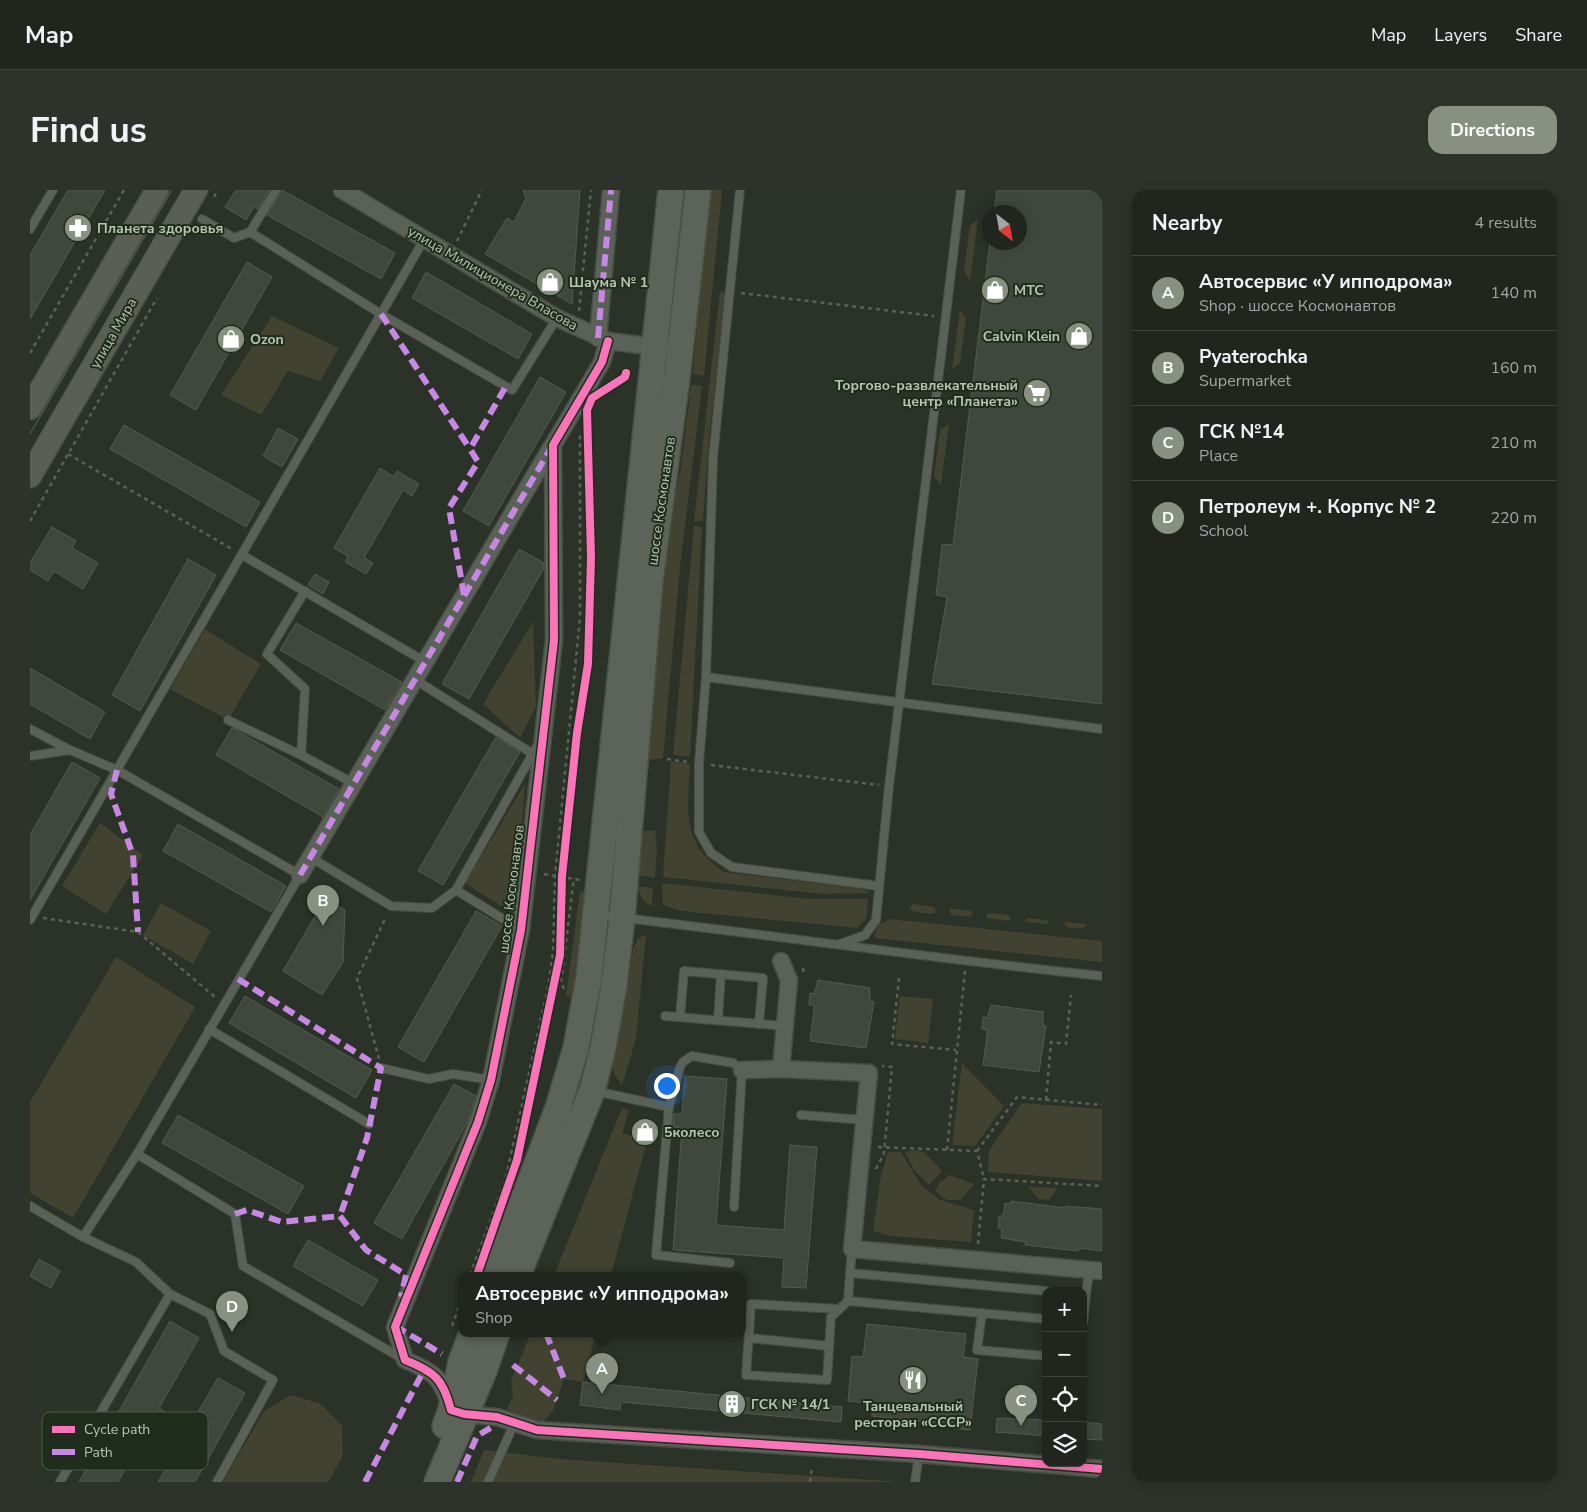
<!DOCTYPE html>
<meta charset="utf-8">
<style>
body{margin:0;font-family:"Nunito Sans",sans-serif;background:#2d322b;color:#f1f3f6}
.controls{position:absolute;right:15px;bottom:15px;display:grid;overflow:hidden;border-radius:10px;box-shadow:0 2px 12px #0003}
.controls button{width:45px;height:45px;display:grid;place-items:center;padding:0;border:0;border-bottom:1px solid #3d433c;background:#20261e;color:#f1f3f6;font:25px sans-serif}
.compass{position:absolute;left:952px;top:15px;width:45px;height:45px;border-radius:50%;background:#20261e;box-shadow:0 2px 12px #0003;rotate:149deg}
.you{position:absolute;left:636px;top:895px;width:18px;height:18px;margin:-12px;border:4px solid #fff;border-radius:50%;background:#1a73e8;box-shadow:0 0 0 8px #1a73e833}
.badge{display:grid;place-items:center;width:32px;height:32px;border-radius:50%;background:#869181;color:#fff;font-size:16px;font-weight:700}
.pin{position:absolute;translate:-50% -41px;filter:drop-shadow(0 1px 2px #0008)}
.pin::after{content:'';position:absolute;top:26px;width:18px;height:15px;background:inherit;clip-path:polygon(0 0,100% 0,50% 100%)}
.popup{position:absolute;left:428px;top:1082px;width:288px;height:65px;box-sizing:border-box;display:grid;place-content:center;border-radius:10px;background:#20261e;filter:drop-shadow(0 1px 4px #0005);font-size:16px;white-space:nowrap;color:#a2a5a4}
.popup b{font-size:19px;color:#f1f3f6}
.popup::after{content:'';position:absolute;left:50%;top:100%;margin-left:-10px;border:10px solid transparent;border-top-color:#20261e}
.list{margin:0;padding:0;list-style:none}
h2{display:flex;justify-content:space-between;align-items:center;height:65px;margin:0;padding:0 20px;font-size:21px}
h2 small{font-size:16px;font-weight:400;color:#a2a5a4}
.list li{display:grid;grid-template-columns:32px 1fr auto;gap:15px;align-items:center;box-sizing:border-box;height:75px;padding:0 20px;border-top:1px solid #3d433c}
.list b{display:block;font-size:19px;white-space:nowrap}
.list p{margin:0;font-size:16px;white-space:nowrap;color:#a2a5a4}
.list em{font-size:16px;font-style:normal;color:#a2a5a4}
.icon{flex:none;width:28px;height:28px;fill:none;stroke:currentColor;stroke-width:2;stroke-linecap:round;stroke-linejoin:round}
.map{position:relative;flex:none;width:1072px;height:1292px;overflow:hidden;border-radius:15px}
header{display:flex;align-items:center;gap:30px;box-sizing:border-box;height:70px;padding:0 25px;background:#20261e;border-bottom:1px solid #3d433c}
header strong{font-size:24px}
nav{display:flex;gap:28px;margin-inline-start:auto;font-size:18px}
.intro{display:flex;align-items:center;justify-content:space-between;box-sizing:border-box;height:120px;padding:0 30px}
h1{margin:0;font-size:35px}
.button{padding:12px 22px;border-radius:15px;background:#869181;color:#fff;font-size:18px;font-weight:700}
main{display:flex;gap:30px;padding:0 30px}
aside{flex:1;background:#20261e;border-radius:15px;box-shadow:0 2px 12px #0003}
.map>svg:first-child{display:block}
.green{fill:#424230}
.building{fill:#40483d;stroke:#535a50}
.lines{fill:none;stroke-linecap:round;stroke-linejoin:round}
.service-casing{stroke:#484d46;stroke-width:10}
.minor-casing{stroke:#484d46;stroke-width:19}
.secondary-casing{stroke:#484d46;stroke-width:25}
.primary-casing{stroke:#484f45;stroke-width:28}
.path{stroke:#5b6157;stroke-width:2.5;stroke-dasharray:4 4;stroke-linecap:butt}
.service{stroke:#5a6157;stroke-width:8}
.minor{stroke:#5a6157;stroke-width:16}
.secondary{stroke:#595f55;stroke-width:22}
.primary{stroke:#5c6359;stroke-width:25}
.tram{stroke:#5a6157;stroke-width:1}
.quiet{stroke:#c787e3;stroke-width:6;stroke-dasharray:12 6;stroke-linecap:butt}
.cycleway-casing{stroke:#212d1c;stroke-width:11}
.cycleway{stroke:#fb73b8;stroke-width:8}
.labels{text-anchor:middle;stroke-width:4;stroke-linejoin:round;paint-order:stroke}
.poi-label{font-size:14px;font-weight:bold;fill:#b7c4b1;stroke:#212d1c;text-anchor:start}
.street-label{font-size:14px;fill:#b7c4b1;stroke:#212d1c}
.key{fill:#212d1c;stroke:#4e5a49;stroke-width:1}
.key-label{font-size:14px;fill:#b7c4b1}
</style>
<header>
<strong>Map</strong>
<nav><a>Map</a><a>Layers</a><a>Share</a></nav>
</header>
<div class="intro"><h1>Find us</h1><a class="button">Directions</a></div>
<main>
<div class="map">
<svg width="1072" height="1292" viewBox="0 0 1072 1292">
<rect width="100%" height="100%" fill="#2b3228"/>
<g class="green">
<polygon points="678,0 692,0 674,186 663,184"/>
<polygon points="948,29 940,91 934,80 940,36"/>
<polygon points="690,101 696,103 679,249 673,331 664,331"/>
<polygon points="930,120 936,128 930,173 922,179"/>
<polygon points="242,126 309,158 290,191 258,181 231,225 191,205"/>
<polygon points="661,195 672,196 650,377 633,568 619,570 616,517 634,361 651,276"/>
<polygon points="919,234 911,295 904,287 910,240"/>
<polygon points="664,335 672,337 660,567 643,565"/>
<polygon points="503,432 506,517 490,548 453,514"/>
<polygon points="175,439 231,474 198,530 140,499"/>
<path d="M641 571 660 574C658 621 650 652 694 682L833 699 840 703 792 704 633 687Z"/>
<polygon points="495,594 485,725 435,693"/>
<polygon points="70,633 113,665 76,724 32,696"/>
<polygon points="625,640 627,659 625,688 605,685 614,641"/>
<polygon points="632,693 780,709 838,709 836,729 827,738 651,721 633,715"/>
<polygon points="606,696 623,698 622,716 614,712"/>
<polygon points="550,701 556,702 542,808 536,806"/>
<polygon points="131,713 181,741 163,774 113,745"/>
<polygon points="883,714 904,717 906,722 902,724 884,722 880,718"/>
<polygon points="919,718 941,721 943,723 940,727 921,725"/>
<polygon points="959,723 979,725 981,728 978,731 957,728 956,724"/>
<polygon points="997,728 1018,730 1018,734 995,732"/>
<polygon points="860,729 1072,751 1072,772 844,748 848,735"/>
<polygon points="1034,732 1056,734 1056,736 1052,739 1036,737"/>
<polygon points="616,744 606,849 592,895 584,884 582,872 595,813 603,759 608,749"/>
<polygon points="86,767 165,817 43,1028 0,1003 0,912"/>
<polygon points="870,806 903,809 898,853 865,849"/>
<polygon points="932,873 974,916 945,956 922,955"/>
<polygon points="992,913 1072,919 1072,991 958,982 959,961"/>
<polygon points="592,918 599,920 592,943 617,951 581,1085 524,1085"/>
<polygon points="885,960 894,962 912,981 899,995 884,980 875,962"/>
<polygon points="858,962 871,962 891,995 910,1010 944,1020 941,1052 860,1046 843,1041 851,985"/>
<polygon points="919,985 944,994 930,1010 917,1010 905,1001 909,993"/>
<polygon points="999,997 1028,998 1019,1010 1008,1009"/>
<polygon points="501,1143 566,1143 553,1192 534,1189 523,1221 510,1235 477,1219 483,1206 481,1191"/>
<polygon points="261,1205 291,1214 312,1235 313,1266 298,1292 193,1292 234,1221"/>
<polygon points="454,1260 530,1269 873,1292 441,1292"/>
</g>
<g class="building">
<polygon points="38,0 75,0 0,129 0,65"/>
<polygon points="206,0 239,0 228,19 224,17 216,30 195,17"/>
<polygon points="252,0 365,63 351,89 237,25"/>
<polygon points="493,0 550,0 542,114 455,64 477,28 484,32 496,8"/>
<polygon points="967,0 1072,0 1072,514 902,494 917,407 906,405 911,365 912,354 923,355 960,52 990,52 990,22 964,22"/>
<polygon points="217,72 242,87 166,220 140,205"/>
<polygon points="396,82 502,144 488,169 382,108"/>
<polygon points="510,187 536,202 459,336 433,321"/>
<polygon points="94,235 230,312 216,337 80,259"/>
<polygon points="248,238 268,249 252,277 233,266"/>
<polygon points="350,278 364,287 367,281 389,294 382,306 373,300 334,368 343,373 336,384 315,372 318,366 304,358"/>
<polygon points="22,337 46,351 42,358 68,373 53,399 24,381 18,391 0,380 0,373"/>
<polygon points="489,359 514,373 514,378 439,509 412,494"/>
<polygon points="158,369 186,385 110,521 82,505"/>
<polygon points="285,384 299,392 293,404 278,395"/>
<polygon points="266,433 372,492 355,520 250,460"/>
<polygon points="0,478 75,522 60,549 0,514"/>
<polygon points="202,538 309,599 293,627 186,565"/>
<polygon points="466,547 490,562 413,695 388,681"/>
<polygon points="42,572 70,588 0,710 0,645"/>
<polygon points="148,634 256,696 241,722 133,661"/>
<polygon points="295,709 315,720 313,772 292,805 253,781"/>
<polygon points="446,721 472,736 394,872 368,857"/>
<polygon points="788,790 840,798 840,811 844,812 836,858 780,851 784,821 784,815 779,815 780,803 784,804"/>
<polygon points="215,806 342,880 326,908 199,833"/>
<polygon points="961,815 1013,822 1013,836 1016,836 1009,882 953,875 957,846 957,840 952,839 953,827 957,828"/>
<polygon points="655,886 697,889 686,1035 754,1040 760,955 787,957 776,1098 752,1097 754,1068 643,1060 652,938 643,937 644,924 652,924"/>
<polygon points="424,894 446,906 439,929 372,1049 344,1033"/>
<polygon points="148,925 274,996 258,1024 132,953"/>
<polygon points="981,1011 1036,1018 1036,1016 1072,1019 1072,1061 1049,1058 1048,1061 995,1055 996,1052 971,1048 972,1039 968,1038 969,1026 973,1026 975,1013 980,1014"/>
<polygon points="278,1050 348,1090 333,1116 263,1076"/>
<polygon points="9,1069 30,1081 21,1098 0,1086"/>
<polygon points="140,1131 169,1148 129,1218 135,1222 133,1225 158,1239 188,1188 215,1203 165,1292 128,1292 146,1261 115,1244 88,1292 49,1292"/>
<polygon points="837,1134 936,1144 933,1167 948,1169 940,1240 905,1236 906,1233 842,1226 843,1214 818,1211 822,1166 833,1167"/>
<polygon points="553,1192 812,1217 811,1232 591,1212 590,1220 550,1215"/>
<polygon points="967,1228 1016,1230 1016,1246 966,1242"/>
<polygon points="1053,1232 1072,1234 1072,1250 1053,1249"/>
</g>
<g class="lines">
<defs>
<g id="service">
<polyline points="246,0 220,42 351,124 482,200 527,128"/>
<polyline points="710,0 683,268 676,487 669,573 669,642 681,663 702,677 849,696"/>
<polyline points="172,29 204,48 220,42"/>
<polyline points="0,39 23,0"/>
<polyline points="212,365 394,471"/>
<polyline points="275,401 237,464 275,499 271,565 323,593"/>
<polyline points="676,487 1072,539"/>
<polyline points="384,489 503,564"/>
<polyline points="198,530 271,565"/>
<polyline points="0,539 40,560"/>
<polyline points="0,566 40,560 87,580 270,685 107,964 53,1047 0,1016"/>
<polyline points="280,667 361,716 402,718 426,700 507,556"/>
<polyline points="426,700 491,740"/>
<path d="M568 725C736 744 904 769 1072 786"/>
<polyline points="0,730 395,48"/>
<polyline points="810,754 835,745 846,730 859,596 931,0"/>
<polyline points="635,826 755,836"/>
<polyline points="650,827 654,781 733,788 729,834"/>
<polyline points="688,830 691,784"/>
<polyline points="179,839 339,934"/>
<polyline points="351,878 399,889 423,884 461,890"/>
<polyline points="565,901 639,917"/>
<polyline points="771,925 835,930"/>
<polyline points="107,964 205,1024 213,1076 373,1169"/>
<polyline points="53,1047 106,1072 140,1104"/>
<polyline points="822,1059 820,1083 1016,1101"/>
<polyline points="700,1073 626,1065 639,917 650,877 653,872 662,866 703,873 712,880 704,1017"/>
<polyline points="820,1083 818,1111 1016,1129"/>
<polyline points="1053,1105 1056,1105 1059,1080"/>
<polyline points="809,1119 721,1114 716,1185 797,1190 801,1127 818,1111"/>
<polyline points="952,1123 947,1160 1016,1166"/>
<polyline points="1053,1133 1056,1105"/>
<polyline points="719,1148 799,1156"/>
<polyline points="30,1292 140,1104 180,1124 194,1161 243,1190 187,1292"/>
<polyline points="458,1292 484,1234"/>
<polyline points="885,1292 889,1264"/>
</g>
<g id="minor">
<polyline points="312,0 527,128 578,151 634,158"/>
<polyline points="568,148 581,0"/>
<path d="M578 151 572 172 523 255 524 450 491 740 461 890 448 932 365 1137 375 1170C405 1182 413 1189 421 1220L434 1224 467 1227 507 1240 889 1264 1072 1279"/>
<polyline points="270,685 522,256"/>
<polyline points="751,771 759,790 751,879"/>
<polyline points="712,880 751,879 839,883 822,1059 1072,1081"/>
</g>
<g id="secondary">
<polyline points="0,218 127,0"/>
<polyline points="0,286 166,0"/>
</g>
<g id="primary">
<polyline points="465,1085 528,918 546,858 559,787 641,0"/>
<polyline points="488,1085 562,901 573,858 584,795 592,728 620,391 647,188 668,0"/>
<polyline points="415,1236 421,1220 431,1172 442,1143"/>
<polyline points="407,1292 454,1181 467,1143"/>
</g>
</defs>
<use href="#service" class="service-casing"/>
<use href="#minor" class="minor-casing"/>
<use href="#secondary" class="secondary-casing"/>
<use href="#primary" class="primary-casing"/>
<g class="path">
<polyline points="184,7 188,0"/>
<polyline points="427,51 452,0"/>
<polyline points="711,103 904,126"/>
<polyline points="549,121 561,0"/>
<polyline points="0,163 94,0"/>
<polyline points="38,264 202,359"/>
<polyline points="0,331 127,108"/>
<polyline points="637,569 658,572"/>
<polyline points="681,575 849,595"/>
<polyline points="514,684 550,690"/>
<polyline points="13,728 108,742 185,807"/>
<polyline points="773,782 774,774"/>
<polyline points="869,788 862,854 926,860"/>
<polyline points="534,799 531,793 544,688"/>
<polyline points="349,869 327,788 356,727"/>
<polyline points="1016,910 1021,852 1036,854 1041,805"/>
<polyline points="848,957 947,961 954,989"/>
<polyline points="917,960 935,781"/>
<polyline points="947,961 987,907 1072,915"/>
<polyline points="846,979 854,963 862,877 852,876"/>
<polyline points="948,1054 954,989 1072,996"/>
<polyline points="440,1085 475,991 518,797 523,762 525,686 550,427 550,242"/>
<polyline points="422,1136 432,1108"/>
<polyline points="780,1292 782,1277"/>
</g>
<use href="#service" class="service"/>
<use href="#minor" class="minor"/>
<use href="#secondary" class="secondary"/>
<use href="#primary" class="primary"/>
<g class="tram">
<polyline points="0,244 142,0"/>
<polyline points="0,263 153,0"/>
</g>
<g class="quiet">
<polyline points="351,124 440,259"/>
<polyline points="568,148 581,0"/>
<polyline points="434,405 419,318 448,272 440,259 476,196"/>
<polyline points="87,580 81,604 103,665 108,742"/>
<polyline points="270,685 521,258"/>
<polyline points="208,789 351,878 337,948 310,1026"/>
<polyline points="205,1024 217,1020 252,1032 310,1026 336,1060 376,1085 371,1107"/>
<polyline points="365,1136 412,1164"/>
<polyline points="516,1143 534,1189"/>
<polyline points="483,1175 527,1210"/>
<polyline points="335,1292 395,1178"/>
<polyline points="427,1292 447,1246 462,1237"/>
</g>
<defs>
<g id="cycleway">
<path d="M578 151 572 172 523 255 524 450 491 740 461 890 448 932 365 1137 375 1170C405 1182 413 1189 421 1220L434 1224 467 1227 507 1240 889 1264 1072 1279"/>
<polyline points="447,1085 487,970 530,765 532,686 547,543 558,474 561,367 557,220 562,208 595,187 596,183"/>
</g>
</defs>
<use href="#cycleway" class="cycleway-casing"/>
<use href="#cycleway" class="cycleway"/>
</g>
<defs>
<symbol id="pharmacy-disc" viewBox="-11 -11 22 22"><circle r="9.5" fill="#869181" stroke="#212d1c"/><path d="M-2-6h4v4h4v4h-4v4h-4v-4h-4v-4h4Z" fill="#fff"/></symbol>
<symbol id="shop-disc" viewBox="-11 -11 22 22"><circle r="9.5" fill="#869181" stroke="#212d1c"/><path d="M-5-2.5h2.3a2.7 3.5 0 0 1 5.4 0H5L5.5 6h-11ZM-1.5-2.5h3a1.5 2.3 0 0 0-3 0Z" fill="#fff"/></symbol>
<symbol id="supermarket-disc" viewBox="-11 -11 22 22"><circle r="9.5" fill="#869181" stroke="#212d1c"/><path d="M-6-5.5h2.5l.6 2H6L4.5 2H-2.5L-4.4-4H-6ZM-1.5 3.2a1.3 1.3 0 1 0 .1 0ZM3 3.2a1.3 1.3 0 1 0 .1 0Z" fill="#fff"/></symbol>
<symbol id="restaurant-disc" viewBox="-11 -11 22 22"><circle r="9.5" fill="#869181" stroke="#212d1c"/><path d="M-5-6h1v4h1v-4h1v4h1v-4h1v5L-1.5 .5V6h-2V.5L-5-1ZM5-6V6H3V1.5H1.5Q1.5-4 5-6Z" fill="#fff"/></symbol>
<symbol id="building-disc" viewBox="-11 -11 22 22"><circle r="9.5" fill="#869181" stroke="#212d1c"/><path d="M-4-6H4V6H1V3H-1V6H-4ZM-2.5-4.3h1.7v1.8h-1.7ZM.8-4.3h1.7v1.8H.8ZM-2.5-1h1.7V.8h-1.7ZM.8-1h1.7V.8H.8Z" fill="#fff"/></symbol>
</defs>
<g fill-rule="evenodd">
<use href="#pharmacy-disc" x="32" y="22" width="32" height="32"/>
<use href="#shop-disc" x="504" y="76" width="32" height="32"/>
<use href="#shop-disc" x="949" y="84" width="32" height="32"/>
<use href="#shop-disc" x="1033" y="130" width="32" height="32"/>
<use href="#shop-disc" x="185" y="133" width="32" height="32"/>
<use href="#supermarket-disc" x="991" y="187" width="32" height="32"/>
<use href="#shop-disc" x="599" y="926" width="32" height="32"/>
<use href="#restaurant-disc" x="867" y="1174" width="32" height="32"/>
<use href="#building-disc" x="686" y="1198" width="32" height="32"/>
</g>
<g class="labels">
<g class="poi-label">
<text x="67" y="43">Планета здоровья</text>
<text x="539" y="97">Шаума № 1</text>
<text x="984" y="105">МТС</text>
<text x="1030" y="151" text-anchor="end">Calvin Klein</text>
<text x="220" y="154">Ozon</text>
<text x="988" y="200" text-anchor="end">Торгово-развлекательный<tspan x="988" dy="16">центр «Планета»</tspan></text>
<text x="634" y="947">5колесо</text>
<text x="721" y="1219">ГСК № 14/1</text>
<text x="883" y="1221" text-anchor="middle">Танцевальный<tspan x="883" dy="16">ресторан «СССР»</tspan></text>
</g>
<g class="street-label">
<text transform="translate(463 88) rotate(30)" y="5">улица Милиционера Власова</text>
<text transform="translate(83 143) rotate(-60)" y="5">улица Мира</text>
<text transform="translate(631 311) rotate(-82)" y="5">шоссе Космонавтов</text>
<text transform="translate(481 699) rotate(-83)" y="5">шоссе Космонавтов</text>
</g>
</g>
<rect x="12" y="1222" width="166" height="58" rx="8" class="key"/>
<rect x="22" y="1236" width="23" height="7" fill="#fb73b8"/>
<rect x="22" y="1259" width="23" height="6" fill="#c787e3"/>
<g class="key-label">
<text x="54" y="1244">Cycle path</text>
<text x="54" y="1267">Path</text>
</g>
</svg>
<div class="controls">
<button>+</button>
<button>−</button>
<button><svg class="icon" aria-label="locate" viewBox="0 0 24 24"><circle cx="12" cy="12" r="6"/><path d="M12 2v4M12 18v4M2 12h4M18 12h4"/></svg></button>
<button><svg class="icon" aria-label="layers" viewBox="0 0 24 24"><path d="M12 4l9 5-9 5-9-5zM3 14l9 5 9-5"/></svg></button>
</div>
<svg class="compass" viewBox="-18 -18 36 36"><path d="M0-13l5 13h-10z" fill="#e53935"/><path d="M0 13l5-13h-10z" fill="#a2a5a4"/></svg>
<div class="you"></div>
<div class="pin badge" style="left:572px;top:1204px">A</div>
<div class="popup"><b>Автосервис «У ипподрома»</b>Shop</div>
<div class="pin badge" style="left:293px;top:736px">B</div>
<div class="pin badge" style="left:991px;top:1236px">C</div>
<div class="pin badge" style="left:202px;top:1142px">D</div>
</div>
<aside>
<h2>Nearby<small>4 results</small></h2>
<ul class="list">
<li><span class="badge">A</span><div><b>Автосервис «У ипподрома»</b><p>Shop · шоссе Космонавтов</p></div><em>140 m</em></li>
<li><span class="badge">B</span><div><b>Pyaterochka</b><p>Supermarket</p></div><em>160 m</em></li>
<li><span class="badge">C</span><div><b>ГСК №14</b><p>Place</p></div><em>210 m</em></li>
<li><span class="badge">D</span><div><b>Петролеум +. Корпус № 2</b><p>School</p></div><em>220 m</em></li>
</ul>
</aside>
</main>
